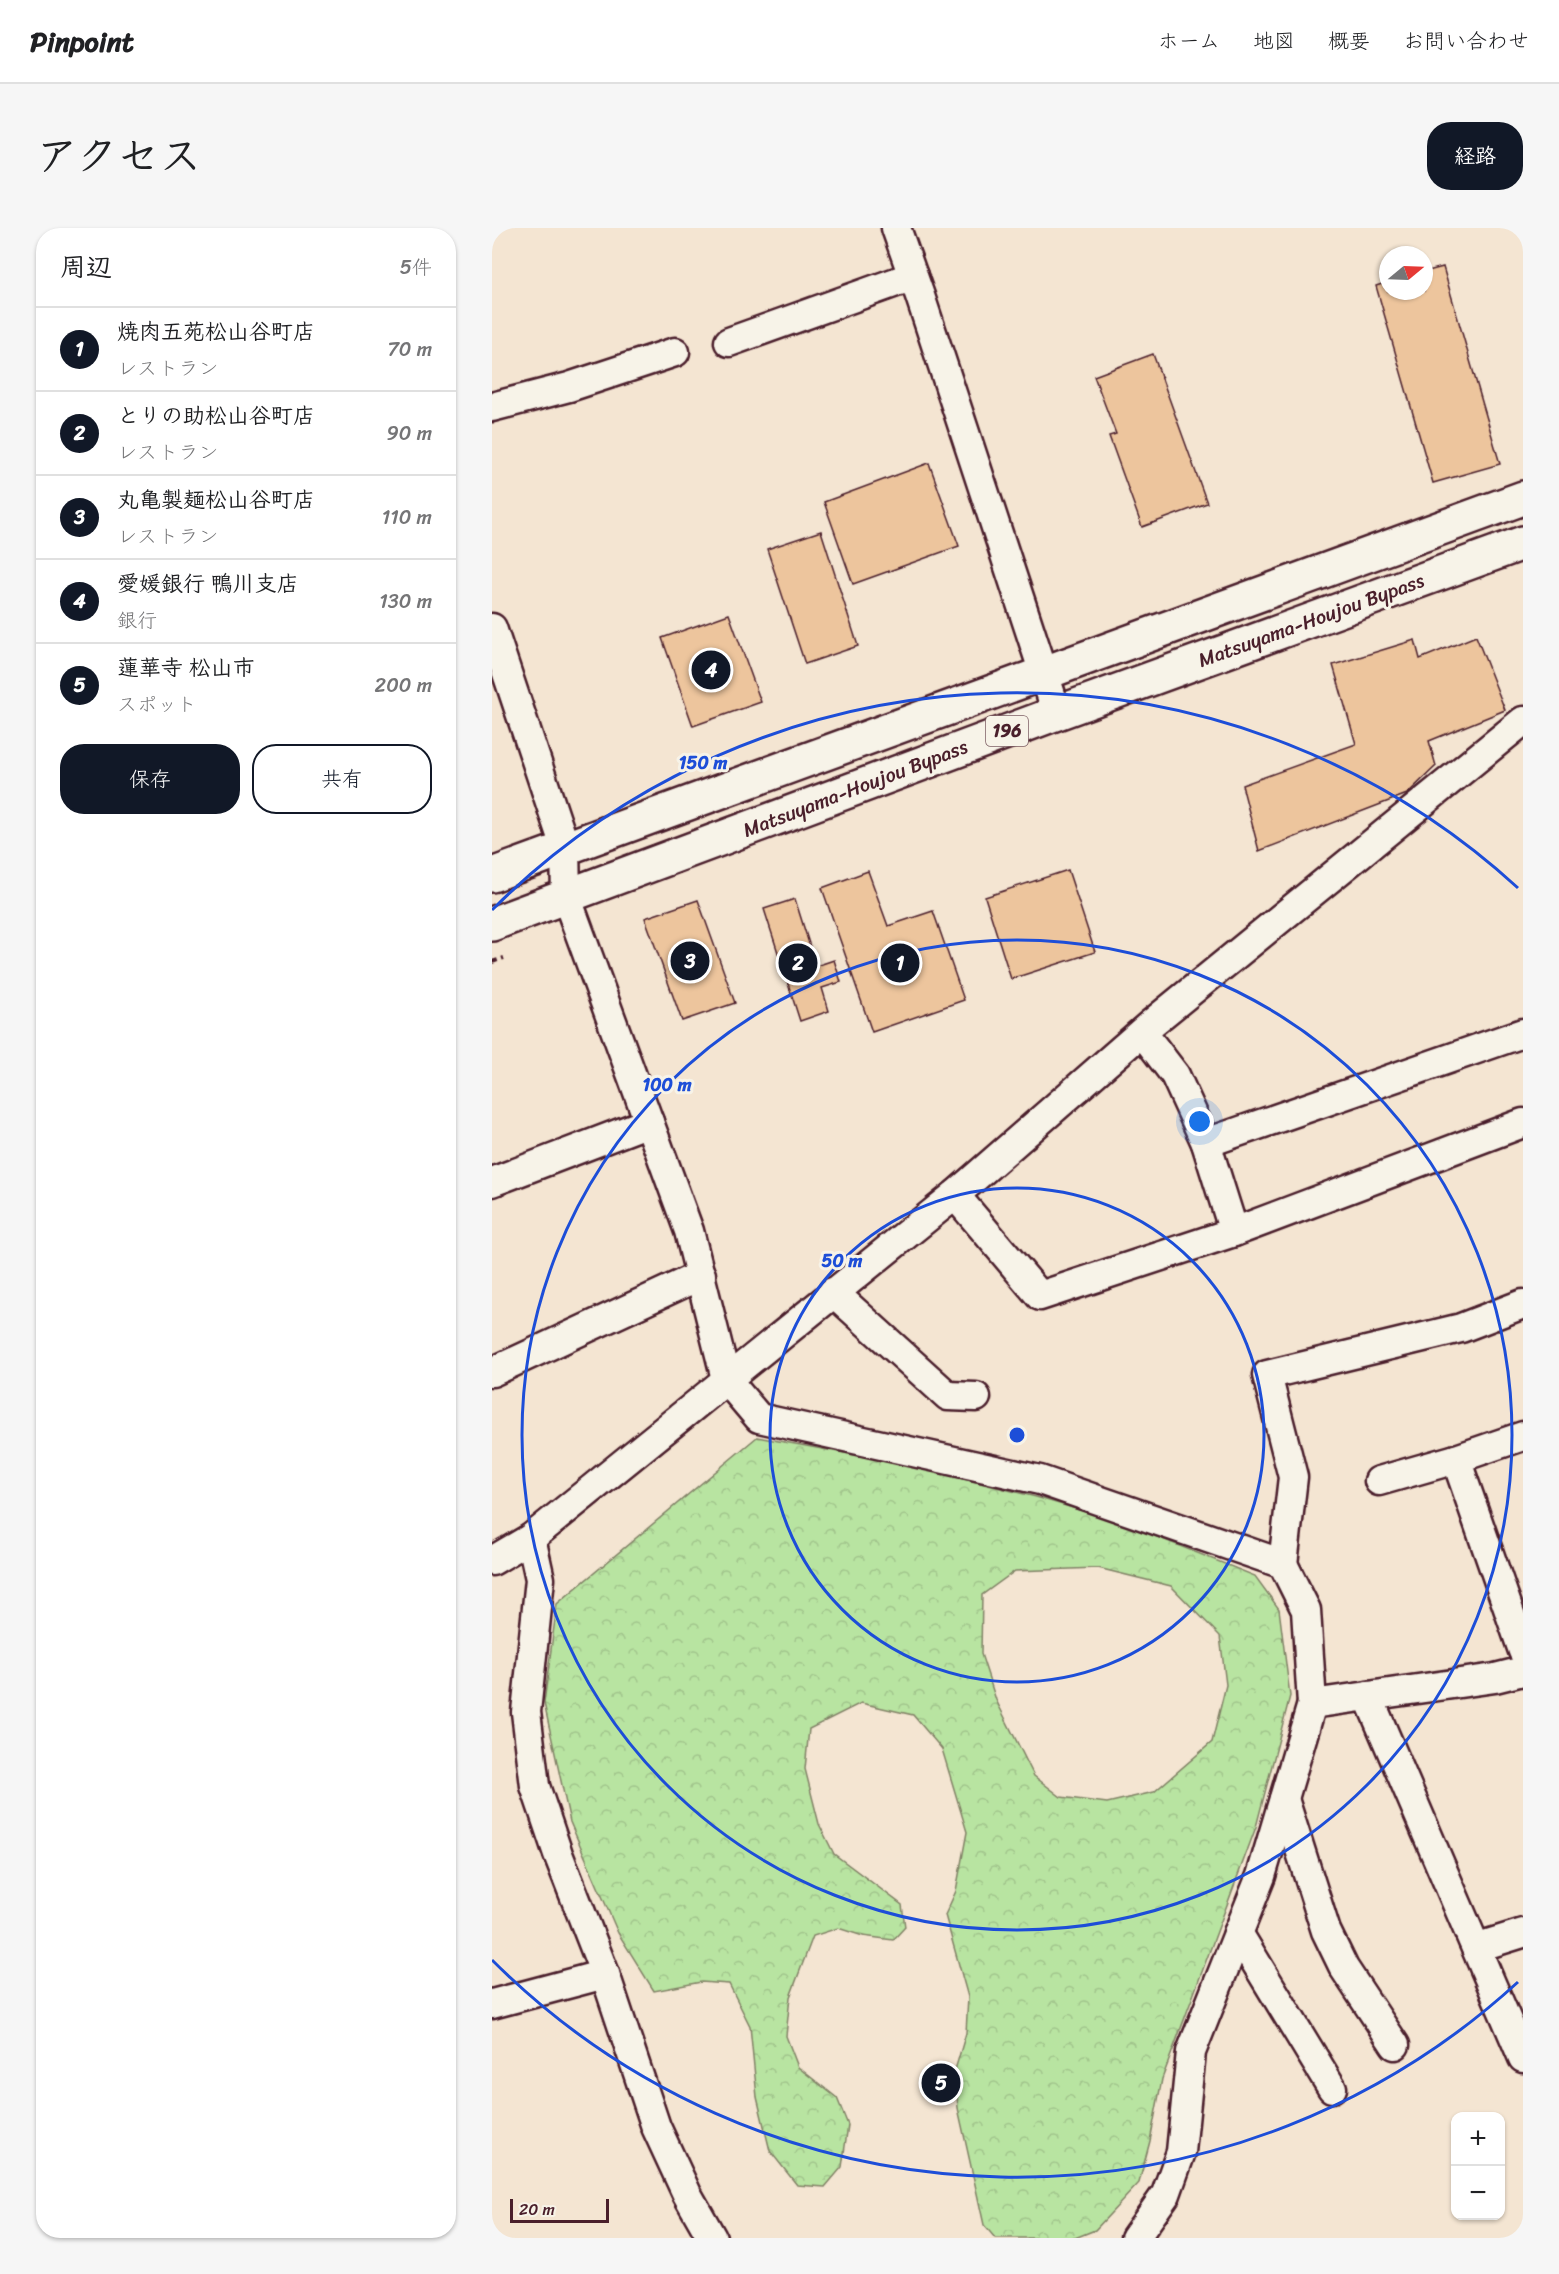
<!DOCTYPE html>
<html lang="ja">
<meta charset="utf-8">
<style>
body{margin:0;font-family:Sriracha,"Klee One",sans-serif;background:#f6f6f6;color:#202124}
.controls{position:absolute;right:18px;bottom:18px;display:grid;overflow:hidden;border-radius:12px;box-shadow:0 2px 4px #0004}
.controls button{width:54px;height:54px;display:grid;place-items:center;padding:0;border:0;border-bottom:2px solid #e0e0e0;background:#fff;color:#202124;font:30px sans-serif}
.compass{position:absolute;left:887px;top:18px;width:54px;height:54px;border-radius:50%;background:#fff;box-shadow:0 2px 4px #0004;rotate:71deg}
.scale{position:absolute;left:18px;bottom:15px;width:99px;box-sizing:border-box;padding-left:6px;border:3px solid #4a1f2b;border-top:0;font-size:16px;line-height:21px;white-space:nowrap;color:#4a1f2b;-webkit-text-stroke:4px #f7f3e8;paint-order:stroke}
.you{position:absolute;left:708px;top:894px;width:21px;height:21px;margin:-15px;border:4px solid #fff;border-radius:50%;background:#1a73e8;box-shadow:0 0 0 9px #1a73e833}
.badge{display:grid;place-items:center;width:39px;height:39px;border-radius:50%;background:#111827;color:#fff;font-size:20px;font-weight:700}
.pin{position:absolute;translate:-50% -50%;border:3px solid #fff;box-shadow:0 2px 6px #0006}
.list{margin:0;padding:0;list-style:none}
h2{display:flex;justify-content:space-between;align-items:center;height:78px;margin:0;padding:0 24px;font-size:26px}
h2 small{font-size:20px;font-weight:400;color:#757577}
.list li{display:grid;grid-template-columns:39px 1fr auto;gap:18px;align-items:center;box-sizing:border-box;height:84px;padding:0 24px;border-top:2px solid #e0e0e0}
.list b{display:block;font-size:22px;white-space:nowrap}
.list p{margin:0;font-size:20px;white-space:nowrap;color:#757577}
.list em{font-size:20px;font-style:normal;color:#757577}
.actions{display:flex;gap:12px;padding:18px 24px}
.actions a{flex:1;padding:14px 0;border:2px solid #111827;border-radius:24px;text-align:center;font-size:21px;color:#111827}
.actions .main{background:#111827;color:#fff}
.map{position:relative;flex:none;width:1031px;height:2010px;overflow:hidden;border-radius:24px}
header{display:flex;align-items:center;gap:36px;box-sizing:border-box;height:84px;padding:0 30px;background:#fff;border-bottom:2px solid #e0e0e0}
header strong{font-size:28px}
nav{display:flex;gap:33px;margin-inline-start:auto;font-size:21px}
.intro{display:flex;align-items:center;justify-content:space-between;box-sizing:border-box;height:144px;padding:0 36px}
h1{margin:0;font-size:42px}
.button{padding:15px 27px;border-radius:24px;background:#111827;color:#fff;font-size:21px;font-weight:700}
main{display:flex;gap:36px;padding:0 36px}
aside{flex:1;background:#fff;border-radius:24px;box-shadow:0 2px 4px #0004}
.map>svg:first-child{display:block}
.forest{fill:url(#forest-crowns);stroke:#818266;stroke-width:1.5;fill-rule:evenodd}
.building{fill:#edc59d;stroke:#4a1f2b;stroke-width:1.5}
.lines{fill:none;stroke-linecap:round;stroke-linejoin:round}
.minor-casing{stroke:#4a1f2b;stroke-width:33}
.trunk-casing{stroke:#4a1f2b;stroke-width:38}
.path{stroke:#4a1f2b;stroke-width:4;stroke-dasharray:6 4.5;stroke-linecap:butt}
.minor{stroke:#f7f3e8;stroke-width:28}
.trunk{stroke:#f7f3e8;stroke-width:33}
.ring{fill:none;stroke:#1d4ed8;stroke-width:3}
.labels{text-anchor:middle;stroke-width:6;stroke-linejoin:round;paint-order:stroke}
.shield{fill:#f7f3e8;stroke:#7e5f64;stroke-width:1.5}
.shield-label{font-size:18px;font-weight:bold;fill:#4a1f2b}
.street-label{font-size:20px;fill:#4a1f2b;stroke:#f7f3e8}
.centre{fill:#1d4ed8;stroke:#f7f3e8;stroke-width:3}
.ring-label{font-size:18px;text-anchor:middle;font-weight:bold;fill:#1d4ed8;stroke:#f7f3e8;stroke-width:6;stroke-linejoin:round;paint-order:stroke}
</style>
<header>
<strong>Pinpoint</strong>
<nav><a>ホーム</a><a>地図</a><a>概要</a><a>お問い合わせ</a></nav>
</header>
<div class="intro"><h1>アクセス</h1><a class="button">経路</a></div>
<main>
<aside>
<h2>周辺<small>5件</small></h2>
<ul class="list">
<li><span class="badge">1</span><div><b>焼肉五苑松山谷町店</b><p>レストラン</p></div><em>70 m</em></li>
<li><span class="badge">2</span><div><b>とりの助松山谷町店</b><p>レストラン</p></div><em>90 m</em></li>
<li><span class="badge">3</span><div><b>丸亀製麺松山谷町店</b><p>レストラン</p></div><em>110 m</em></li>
<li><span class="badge">4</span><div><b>愛媛銀行 鴨川支店</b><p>銀行</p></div><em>130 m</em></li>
<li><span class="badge">5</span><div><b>蓮華寺 松山市</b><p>スポット</p></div><em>200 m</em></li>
</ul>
<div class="actions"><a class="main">保存</a><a>共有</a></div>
</aside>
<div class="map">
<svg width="1031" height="2010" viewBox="0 0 1031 2010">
<defs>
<pattern id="forest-crowns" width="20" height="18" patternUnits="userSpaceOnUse" patternTransform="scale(1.5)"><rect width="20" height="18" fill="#b8e4a1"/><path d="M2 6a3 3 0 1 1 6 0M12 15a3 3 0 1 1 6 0" fill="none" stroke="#a0c38b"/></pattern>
</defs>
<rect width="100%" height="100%" fill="#f4e5d2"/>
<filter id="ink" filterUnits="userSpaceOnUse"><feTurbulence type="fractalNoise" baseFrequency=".0167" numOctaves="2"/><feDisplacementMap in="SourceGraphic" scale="12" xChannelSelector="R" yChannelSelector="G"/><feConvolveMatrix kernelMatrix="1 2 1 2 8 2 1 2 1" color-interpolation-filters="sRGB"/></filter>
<g filter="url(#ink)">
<path class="forest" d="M265 1209 412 1236 544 1269 628 1294 763 1348 787 1381 798 1468 764 1599 670 1851 658 1913 647 1955 603 2002 583 2010H503L492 1997 466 1880 463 1842 474 1805 476 1769 453 1687 464 1663 475 1604 450 1521 421 1487 369 1475 317 1501 313 1541 327 1596 342 1626 410 1677 413 1699 401 1712 371 1708 346 1700 321 1708 298 1769 294 1808 306 1839 345 1870 356 1897 350 1939 333 1959 305 1957 278 1923 265 1869 258 1798 237 1756 209 1754 162 1763 126 1705 78 1594 52 1475 65 1376ZM606 1340 679 1358 728 1408 734 1457 720 1514 662 1564 615 1575 569 1569 542 1548 504 1472 489 1426 490 1367 523 1343Z"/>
<g class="building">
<polygon points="951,39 1008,236 941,255 884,58 896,54 896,63 932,63 932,44"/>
<polygon points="661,126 715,275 650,299 617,208 624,206 602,148"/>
<polygon points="437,235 467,318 361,356 332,274"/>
<polygon points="329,303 366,418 313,436 275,321"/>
<polygon points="237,386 269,474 201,498 170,410"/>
<polygon points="984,408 1013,482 937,513 944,538 915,566 767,623 750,557 864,516 841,437 923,412 928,431"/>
<polygon points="576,642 603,724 519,751 493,669"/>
<polygon points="376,643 396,698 441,683 472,772 380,804 330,660"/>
<polygon points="303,671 324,738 342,732 349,754 330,760 337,783 308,793 272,681"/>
<polygon points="206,672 243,775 190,793 153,690"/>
</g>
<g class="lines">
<defs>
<g id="minor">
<polyline points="404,0 428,68 565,485"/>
<polyline points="237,114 421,48"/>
<polyline points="0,179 77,159 183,124"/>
<polyline points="0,400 73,619 74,668 197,1003 234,1151 267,1190 548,1252 791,1336 814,1382 820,1476 1003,1450 1031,1443"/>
<polyline points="650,804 683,847 714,915 742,1004"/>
<polyline points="714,915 1031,805"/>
<polyline points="0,954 157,894"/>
<polyline points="463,967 548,1068 742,1004 1031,895"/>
<polyline points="341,1064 456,1168 484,1169"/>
<polyline points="0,1144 209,1047"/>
<polyline points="964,1231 1031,1423"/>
<polyline points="887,1253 964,1231 1031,1208"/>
<polyline points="39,1310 48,1351 34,1484 43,1558 66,1626 113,1746 164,1899 195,1966 220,2010"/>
<polyline points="0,1333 39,1310 463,967 660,795 1031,493"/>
<polyline points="791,1336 801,1249 775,1147 969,1100 1031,1076"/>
<polyline points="876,1468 1031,1830"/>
<polyline points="792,1571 834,1703 852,1740 903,1817"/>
<polyline points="746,1705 840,1860"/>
<polyline points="986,1719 1031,1705"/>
<polyline points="0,1776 113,1746"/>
<polyline points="643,2010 674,1966 689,1924 699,1824 769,1648 820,1476"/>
</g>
<g id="trunk">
<polyline points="0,647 1031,270"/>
<polyline points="0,696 565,485 1031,315"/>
</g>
</defs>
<use href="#minor" class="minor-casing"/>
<use href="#trunk" class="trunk-casing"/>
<polyline class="path" points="0,734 12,730"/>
<use href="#minor" class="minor"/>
<use href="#trunk" class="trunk"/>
</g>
</g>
<g class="ring">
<circle cx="525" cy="1207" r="247"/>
<circle cx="525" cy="1207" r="495"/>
<path d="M1026 1754A742 742 0 0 1 0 1732M0 682A742 742 0 0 1 1026 660"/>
</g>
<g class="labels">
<rect class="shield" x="494" y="488" width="42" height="30" rx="4.5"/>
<g class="shield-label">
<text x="515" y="509">196</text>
</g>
<g class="street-label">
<text transform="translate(819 392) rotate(-20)" y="7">Matsuyama-Houjou Bypass</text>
<text transform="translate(363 560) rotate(-21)" y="7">Matsuyama-Houjou Bypass</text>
</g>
</g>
<circle cx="525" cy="1207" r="9" class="centre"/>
<g class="ring-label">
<text x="211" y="541">150 m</text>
<text x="175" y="863">100 m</text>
<text x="350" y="1039">50 m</text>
</g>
</svg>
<div class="controls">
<button>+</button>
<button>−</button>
</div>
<svg class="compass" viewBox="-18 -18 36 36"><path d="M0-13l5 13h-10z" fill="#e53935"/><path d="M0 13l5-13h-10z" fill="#757577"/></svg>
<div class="scale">20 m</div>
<div class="you"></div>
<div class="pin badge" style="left:408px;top:735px">1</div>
<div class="pin badge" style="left:306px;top:735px">2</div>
<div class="pin badge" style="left:198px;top:733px">3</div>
<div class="pin badge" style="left:219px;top:442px">4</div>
<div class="pin badge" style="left:449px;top:1855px">5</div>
</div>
</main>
